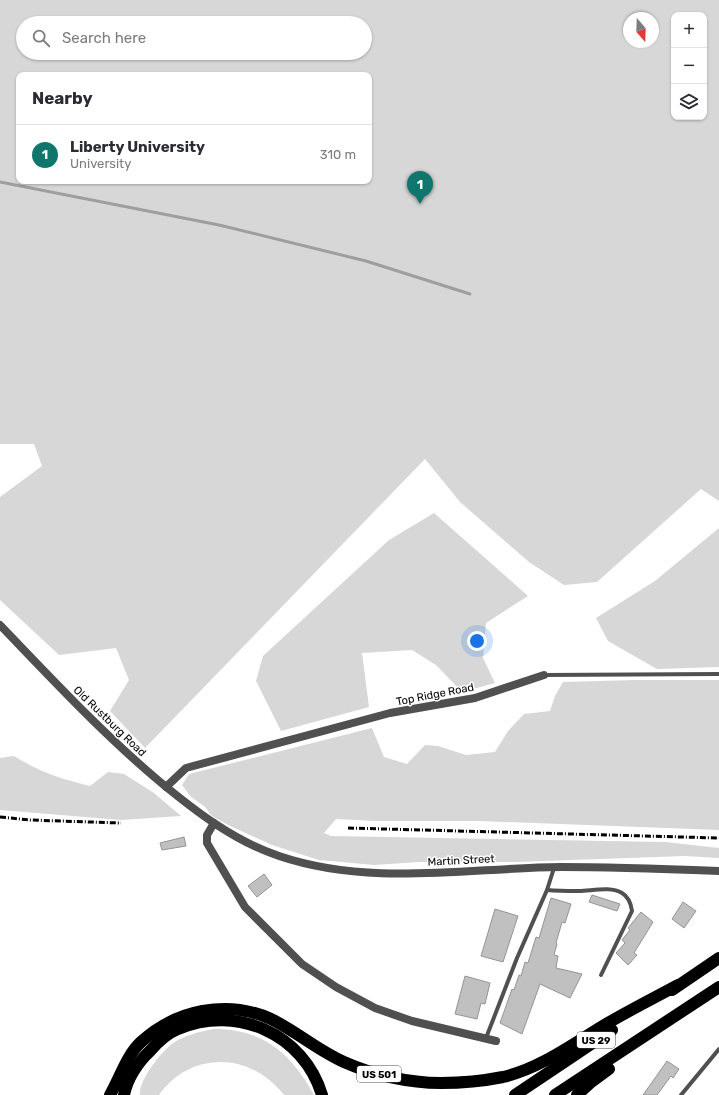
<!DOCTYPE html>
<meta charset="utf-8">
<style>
body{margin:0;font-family:Rubik,sans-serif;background:#f2f2f3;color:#2b2b33}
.controls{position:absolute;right:12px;top:12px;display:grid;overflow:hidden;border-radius:8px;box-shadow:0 1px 3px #0004}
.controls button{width:36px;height:36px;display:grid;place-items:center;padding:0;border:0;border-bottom:1px solid #e1e1e2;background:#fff;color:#2b2b33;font:20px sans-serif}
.compass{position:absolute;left:623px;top:12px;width:36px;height:36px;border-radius:50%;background:#fff;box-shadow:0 1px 3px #0004;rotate:161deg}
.you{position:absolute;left:477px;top:641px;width:14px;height:14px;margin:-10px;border:3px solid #fff;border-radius:50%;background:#1a73e8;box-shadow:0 0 0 6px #1a73e833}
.badge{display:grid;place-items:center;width:26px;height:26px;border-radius:50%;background:#0f766e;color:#fff;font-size:13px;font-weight:700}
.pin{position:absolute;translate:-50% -33px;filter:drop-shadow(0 1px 2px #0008)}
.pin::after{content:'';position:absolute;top:21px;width:14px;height:12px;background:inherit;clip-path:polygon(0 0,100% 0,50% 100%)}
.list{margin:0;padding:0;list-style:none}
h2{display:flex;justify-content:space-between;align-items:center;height:52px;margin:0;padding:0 16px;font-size:17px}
h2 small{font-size:13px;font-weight:400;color:#7c7c81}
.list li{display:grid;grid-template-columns:26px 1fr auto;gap:12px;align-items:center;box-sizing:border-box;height:60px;padding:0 16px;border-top:1px solid #e1e1e2}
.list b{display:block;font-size:15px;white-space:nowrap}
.list p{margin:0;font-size:13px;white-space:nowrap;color:#7c7c81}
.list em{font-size:13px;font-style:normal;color:#7c7c81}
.icon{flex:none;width:22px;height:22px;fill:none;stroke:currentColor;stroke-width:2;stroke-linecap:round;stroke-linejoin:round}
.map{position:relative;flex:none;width:719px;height:1095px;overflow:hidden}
.search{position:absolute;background:#fff;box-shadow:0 1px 3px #0004;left:16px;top:16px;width:356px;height:44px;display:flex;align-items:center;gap:10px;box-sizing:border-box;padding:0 14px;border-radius:22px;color:#7c7c81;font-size:15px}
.panel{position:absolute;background:#fff;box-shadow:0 1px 3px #0004;left:16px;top:72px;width:356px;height:112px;border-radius:8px}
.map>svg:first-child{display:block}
.green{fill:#d7d7d7;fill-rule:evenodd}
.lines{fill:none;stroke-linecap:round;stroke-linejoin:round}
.stream{stroke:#9e9e9e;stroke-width:3}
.building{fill:#c0c0c0;stroke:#949494}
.service{stroke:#505050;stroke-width:4}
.minor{stroke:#505050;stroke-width:8}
.tertiary{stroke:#505050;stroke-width:8}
.motorway{stroke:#000;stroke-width:12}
.rail{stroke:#000;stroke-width:3;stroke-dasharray:6 2 1 2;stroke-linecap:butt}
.labels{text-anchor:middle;stroke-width:3;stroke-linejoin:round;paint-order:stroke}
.shield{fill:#fff;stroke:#4c4c4c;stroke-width:1}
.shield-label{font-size:10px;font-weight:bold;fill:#000}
.street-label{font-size:11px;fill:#000;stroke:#fff}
</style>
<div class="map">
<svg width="719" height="1095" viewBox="0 0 719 1095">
<rect width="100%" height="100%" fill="#fff"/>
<g class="green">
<path d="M0 0H719V501L701 489 597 582 564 585 529 562 460 502 425 459 145 748 110 711 129 680 116 648 59 655 0 600V497L42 466 34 444H0ZM674 15H704V117H674ZM629 18H653V42H629ZM23 23H365V53H23ZM19 75H369V181H19Z"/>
<polygon points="434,513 528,596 486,623 483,658 495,683 462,692 436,665 412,650 362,653 369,707 281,731 256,681 263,656 389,540"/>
<polygon points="719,528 719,667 657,669 608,641 596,618 655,581"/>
<polygon points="635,680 719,680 719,830 478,821 375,821 336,819 324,833 331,836 665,842 719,848 719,858 685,856 515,862 419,862 374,865 319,860 272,845 228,825 212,816 205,807 190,796 182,785 189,774 372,728 384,757 407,764 425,745 438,746 466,755 495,752 508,731 524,714 550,711 555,696 563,682"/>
<path d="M14 756C40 772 61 779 90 786L108 772 124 774 154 793 181 816 121 820 0 810V758Z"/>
<path d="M214 1029C263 1029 291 1053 314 1095H284C251 1052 191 1050 159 1095H140C138 1080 165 1046 178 1040 190 1034 202 1031 214 1029Z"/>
</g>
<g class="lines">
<polyline class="stream" points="0,182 219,225 366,261 470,294"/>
</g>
<g class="building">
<polygon points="184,837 186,846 162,850 160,843"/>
<polygon points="264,874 272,885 257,897 248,886"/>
<polygon points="592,895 620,904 617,911 589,902"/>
<polygon points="551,898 571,904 565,923 562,922 556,943 557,944 554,955 558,956 556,968 582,974 570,998 540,984 522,1034 500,1023 512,989 514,990 519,975 521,976 525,962 528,963 536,937 539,938"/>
<polygon points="683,902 696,911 684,928 672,919"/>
<polygon points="495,909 518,916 503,962 481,956"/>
<polygon points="641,912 653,922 634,953 637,955 628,965 616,953 625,943 622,940 630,930 628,928"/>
<polygon points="465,976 490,983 485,1004 481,1003 477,1019 455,1014"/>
<polygon points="667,1061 679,1069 673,1078 671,1076 657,1095 643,1095"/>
</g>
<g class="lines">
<g class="service">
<polyline points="544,675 719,674"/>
<path d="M547 890C558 891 568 891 579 891 591 891 611 886 622 893 629 897 631 904 632 911L601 975"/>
<polyline points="486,1038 517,958 547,890 554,868"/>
<polyline points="681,1095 719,1049"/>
</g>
<g class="minor">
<polyline points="166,787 186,768 390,713 475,698 544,675"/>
<polyline points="214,823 207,835 207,843 245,907 302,964 336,987 375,1008 412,1021 496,1041"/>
</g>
<path class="tertiary" d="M0 625C52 679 102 733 159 781 195 811 234 841 279 856 371 887 466 868 561 867 613 867 666 869 719 871"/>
<g class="motorway">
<polyline points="672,990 719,958"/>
<path d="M110 1095C120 1078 126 1056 141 1042 176 1010 227 999 271 1019 296 1031 317 1050 344 1062 373 1075 409 1083 441 1083 462 1083 483 1081 503 1077 538 1069 570 1046 601 1027 626 1012 652 999 678 985"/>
<path d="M124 1095C127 1079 138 1062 150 1051 157 1043 168 1033 178 1029 236 1004 304 1034 322 1095"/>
<polyline points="515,1095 612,1030"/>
<polyline points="555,1095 719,987"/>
<polyline points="577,1095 590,1083 609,1069"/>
</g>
<g class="rail">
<polyline points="0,817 30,820 121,823"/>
<polyline points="348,828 719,838"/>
</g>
</g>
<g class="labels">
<g class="shield">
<rect x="577" y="1032" width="38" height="16" rx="3"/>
<rect x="357" y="1066" width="44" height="16" rx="3"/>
</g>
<g class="shield-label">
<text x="596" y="1044">US 29</text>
<text x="379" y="1078">US 501</text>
</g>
<g class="street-label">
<text transform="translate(435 694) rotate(-11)" y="4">Top Ridge Road</text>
<text transform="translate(110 721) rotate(44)" y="4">Old Rustburg Road</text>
<text transform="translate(461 860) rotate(-3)" y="4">Martin Street</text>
</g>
</g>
</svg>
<div class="controls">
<button>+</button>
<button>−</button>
<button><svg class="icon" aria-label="layers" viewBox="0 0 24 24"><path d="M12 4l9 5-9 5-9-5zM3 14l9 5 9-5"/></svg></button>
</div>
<svg class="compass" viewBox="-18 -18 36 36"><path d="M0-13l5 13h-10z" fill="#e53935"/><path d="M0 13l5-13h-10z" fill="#7c7c81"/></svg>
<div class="you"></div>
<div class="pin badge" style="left:420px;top:204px">1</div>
<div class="search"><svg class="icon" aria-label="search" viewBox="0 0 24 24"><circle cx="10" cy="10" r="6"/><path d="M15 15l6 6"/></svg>Search here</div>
<section class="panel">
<h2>Nearby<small></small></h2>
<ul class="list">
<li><span class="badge">1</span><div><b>Liberty University</b><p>University</p></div><em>310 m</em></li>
</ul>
</section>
</div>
